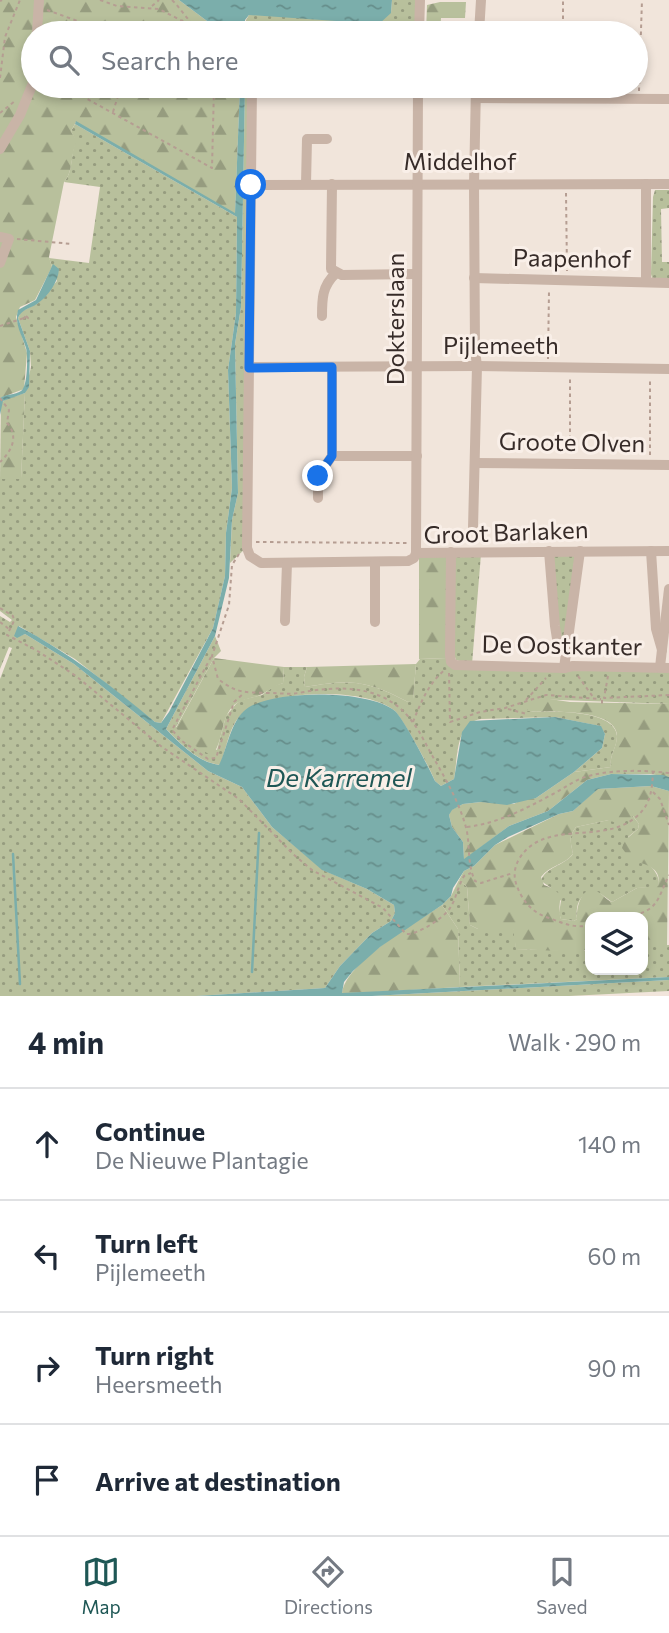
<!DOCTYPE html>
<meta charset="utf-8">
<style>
body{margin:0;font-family:Commissioner,sans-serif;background:#f6f6f7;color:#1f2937}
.controls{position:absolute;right:21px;bottom:21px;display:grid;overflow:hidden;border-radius:14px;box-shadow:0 4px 10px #0003}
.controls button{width:63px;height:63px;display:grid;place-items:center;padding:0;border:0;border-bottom:2px solid #e0e1e3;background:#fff;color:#1f2937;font:35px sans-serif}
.stop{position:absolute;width:21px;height:21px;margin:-16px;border:5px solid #1a73e8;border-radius:50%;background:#fff}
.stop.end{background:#1a73e8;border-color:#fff;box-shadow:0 2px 7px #0008}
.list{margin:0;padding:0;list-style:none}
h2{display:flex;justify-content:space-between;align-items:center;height:91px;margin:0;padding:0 28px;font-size:30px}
h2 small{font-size:23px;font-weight:400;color:#747a83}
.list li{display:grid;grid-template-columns:46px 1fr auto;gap:21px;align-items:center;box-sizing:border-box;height:112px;padding:0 28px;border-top:2px solid #e0e1e3}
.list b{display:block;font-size:26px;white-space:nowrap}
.list p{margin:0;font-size:23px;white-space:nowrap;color:#747a83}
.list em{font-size:23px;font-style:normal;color:#747a83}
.icon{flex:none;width:38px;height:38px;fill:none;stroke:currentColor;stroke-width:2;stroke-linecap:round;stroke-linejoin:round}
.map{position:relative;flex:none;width:669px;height:996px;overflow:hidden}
.search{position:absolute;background:#fff;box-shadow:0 4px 10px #0003;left:21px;right:21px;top:21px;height:77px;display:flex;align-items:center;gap:18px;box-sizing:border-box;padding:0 24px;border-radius:38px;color:#747a83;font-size:26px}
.sheet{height:539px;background:#fff}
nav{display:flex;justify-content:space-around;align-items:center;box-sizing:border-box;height:98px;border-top:2px solid #e0e1e3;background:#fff;font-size:19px;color:#747a83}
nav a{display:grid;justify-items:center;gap:4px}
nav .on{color:#1e5755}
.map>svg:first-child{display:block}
.grass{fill:url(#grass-dots)}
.forest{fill:url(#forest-firs);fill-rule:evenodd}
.water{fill:url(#water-ripples)}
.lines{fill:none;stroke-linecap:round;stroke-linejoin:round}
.stream{stroke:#7baeab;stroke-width:2.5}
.path{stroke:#b59d92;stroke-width:2;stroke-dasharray:3.5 3.5;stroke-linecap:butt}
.minor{stroke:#c9b4a7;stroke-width:10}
.route{stroke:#1a73e8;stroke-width:9}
.labels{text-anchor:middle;stroke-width:6;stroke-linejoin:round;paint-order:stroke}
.street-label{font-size:24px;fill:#362b28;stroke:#f9efe8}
.water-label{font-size:26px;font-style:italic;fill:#1e5755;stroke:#f9efe8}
</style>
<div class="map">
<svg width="669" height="996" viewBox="0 0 669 996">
<defs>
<pattern id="grass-dots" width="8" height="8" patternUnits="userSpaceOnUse" patternTransform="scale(1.75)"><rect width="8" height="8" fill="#b8c09c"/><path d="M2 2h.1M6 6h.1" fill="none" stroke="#969c7f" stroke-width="1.8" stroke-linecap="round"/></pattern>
<pattern id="forest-firs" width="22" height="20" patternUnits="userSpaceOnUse" patternTransform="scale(1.75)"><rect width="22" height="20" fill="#b8c09c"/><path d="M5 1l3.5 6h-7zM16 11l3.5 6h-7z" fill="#969c7f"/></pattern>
<pattern id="water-ripples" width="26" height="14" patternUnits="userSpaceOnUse" patternTransform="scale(1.75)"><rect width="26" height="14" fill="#7baeab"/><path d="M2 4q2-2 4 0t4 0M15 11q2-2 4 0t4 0" fill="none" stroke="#668e8b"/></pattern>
</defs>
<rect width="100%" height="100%" fill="#f1e5db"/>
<g class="grass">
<polygon points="392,0 415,0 415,33 245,33 246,20 249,15 391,13"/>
<polygon points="245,86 249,86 246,548 230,563 232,520 238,493 235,344 241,307"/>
<path d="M75 124 237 217 236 313 228 370 232 488 226 533 225 576 213 628 161 723 155 722 75 659 19 626 20 636 25 634 74 664 208 771 242 787 272 827 323 870 367 889 394 905 395 913 391 921 372 933 340 966 325 988 196 996H0V679L12 648 9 647 0 669V616L10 622 12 620 0 611V479L21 478 25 393 31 367 30 351 18 318 21 312 38 303 57 281 49 258 89 263 100 187 64 182C74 171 70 154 76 141L71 131Z"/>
<polygon points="655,190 669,190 669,208 661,209 662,262 669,262 669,278 652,278 651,274 653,197"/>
<polygon points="481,554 472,664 456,660 454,654 454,555"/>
<polygon points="552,554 575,554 564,645 561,642"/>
<path d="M215 636 221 651 214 658 176 727 217 750 226 716 236 704 241 700 262 695 274 686 283 683 284 667H307L304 677 305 687C350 679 367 680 408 702L413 699 416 664 420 659 447 658 449 665 669 672V704L533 699 528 711C548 712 615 708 617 736 617 748 609 755 611 767L574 772 602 748 605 734 600 726 555 717 481 719C455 723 458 758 454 779L441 786 435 781C430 768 403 719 395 711 366 686 267 689 240 716 229 727 226 751 220 765 198 762 181 744 166 729Z"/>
<path d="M632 815 639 824 638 829 628 837 642 863 646 862C653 867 662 879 658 887L637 888 612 902 601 894 590 891C578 898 576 905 577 919L574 921 561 919 559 913 561 901 550 887 541 881C545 867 564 866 573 854 571 842 568 838 576 827Z"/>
<polygon points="459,880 467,887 470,925 478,929 513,929 515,931 516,949 586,951 590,948 590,970 643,970 643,946 669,945 669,977 460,987 458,929 442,905 451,896"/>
<polygon points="669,980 669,991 569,996 372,996"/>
</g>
<g class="forest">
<path d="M0 0H179L211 24 224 28 230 33H33V86H240L235 214 76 122 71 131 77 141C70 154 74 171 64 182L49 257 52 267 35 300 20 307 16 317 27 353 24 389 0 398Z"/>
<polygon points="440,2 466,2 465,18 441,18 440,33 426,33 427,5"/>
<polygon points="25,393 21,479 0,479 1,403 6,399"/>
<polygon points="419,556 448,556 448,658 419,659"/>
<path d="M214 658 284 667 283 683C275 686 271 689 264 693 249 702 234 695 225 720 221 732 220 746 212 756L189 742 176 728Z"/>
<path d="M416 664 413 700 408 702C367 680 350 679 305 687L304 677 307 667Z"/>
<path d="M536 697 570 702 669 704V777L650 774H611L587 780 548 811 509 826 464 860 463 842 452 827 449 815 451 810 463 804 481 802 514 804 522 799 536 798 574 772 611 767C609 755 617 748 617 735 615 708 548 712 527 711L529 703Z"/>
<path d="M651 786 669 791 667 947 643 946V917H590V948L581 952 516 949 513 929H478L470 925 467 887 459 880 464 871 474 866 495 845 559 814 573 811 597 789ZM633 816 639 824 638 829 624 841 622 848 631 860C644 864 663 867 658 886L637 888 612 902C606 900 604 895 598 892 582 883 576 908 577 919L574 921 561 919C555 901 570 894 544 885L541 877C549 866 564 865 573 854 571 842 568 838 576 827L609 820 620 825Z"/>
<path d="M442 905 458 929 460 987 342 994C345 962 416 923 442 905Z"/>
</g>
<g class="water">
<polygon points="179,0 392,0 391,13 379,24 249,15 245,20 245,33 230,33 224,28 211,24"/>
<path d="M240 86H245L241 307 235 344 238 493 232 520 229 578 215 636 166 729C180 744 198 762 219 765 227 749 230 724 244 711 267 689 370 689 395 711 404 719 429 768 435 781L441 786 454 779 462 732 470 721 555 717 601 726 605 734 602 748 574 772 536 798 507 805 481 802 463 804 452 810 449 815 452 827 463 842 464 859 509 826 548 811 587 780 611 774 663 775 669 777V791L651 786 598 789 573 811 559 814 508 837 495 845 474 866 464 871 453 888 451 896 442 905 380 947 353 971 344 982 342 993 669 977V980L372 996H196L325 988 340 966 372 933 391 921 395 913 394 905 367 889 322 870 272 827 242 787 208 771 74 664 25 634 17 638 14 636 18 626C68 652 112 686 155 722L161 723 169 712 213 628 225 576 226 533 232 488 228 370 236 313 237 217 75 124 76 121 235 213Z"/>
<path d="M53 264 59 269C58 283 48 296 37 304 29 309 22 309 18 318L30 351 29 387 25 393 3 401 0 415V398C6 394 15 395 21 391 28 387 28 355 26 348 22 335 14 324 18 310L36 300Z"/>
</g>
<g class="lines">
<g class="stream">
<polyline points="13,854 20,984"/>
<polyline points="252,972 259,833"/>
</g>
<g class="path">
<polyline points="100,0 117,6 159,9 192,26"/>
<path d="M172 0C184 12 190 25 204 33"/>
<polyline points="0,1 2,0"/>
<polyline points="152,6 159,0"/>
<polyline points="47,10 97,28 100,33"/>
<polyline points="563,33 563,0"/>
<polyline points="0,78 5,37 20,0"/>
<polyline points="41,89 71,90 212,168 214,87 212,86"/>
<polyline points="639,91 642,0"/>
<polyline points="113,112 121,86"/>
<polyline points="0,113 15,101"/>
<polyline points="566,193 567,271"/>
<polyline points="17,239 72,244"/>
<polygon points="26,316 28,318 26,320 24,318"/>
<polyline points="0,326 24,318"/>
<polyline points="548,359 549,291"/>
<path d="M0 398 9 410 7 423C19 436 12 451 0 462"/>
<polyline points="570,453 570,379"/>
<polyline points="650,455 650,380"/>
<polyline points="256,542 408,543"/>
<path d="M239 554 232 565 229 605 212 656 218 679C238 694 244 692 268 693 282 693 290 695 304 692 343 685 385 686 411 720 420 731 426 745 433 757 445 778 458 800 465 824 471 842 466 861 475 881L481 883 513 873"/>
<path d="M0 608 13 616 14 621 7 635 36 650 76 676 162 747 239 799 293 854 312 870 383 908 406 934C417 935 444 918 450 908 456 899 458 886 464 876L471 873"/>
<polyline points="0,622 9,629"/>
<polyline points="211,657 172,730 182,741 208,759 216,758 234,702 243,694"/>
<polyline points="449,673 450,722 480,712 505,708 546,695 601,699"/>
<polyline points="578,676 593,697"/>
<polyline points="608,676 604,698 669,695"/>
<polyline points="526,700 546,678"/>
<polyline points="602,700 602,707"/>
<polyline points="508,709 527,714"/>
<path d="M413 722C421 702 429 682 446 669"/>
<polyline points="653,792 660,799 669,825"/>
<path d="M467 827C499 823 525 809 553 794 563 789 572 782 582 778 609 769 641 770 669 773"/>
<path d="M627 917C659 910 656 902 669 875"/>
<path d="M590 925C575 929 563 923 549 918 536 914 527 906 521 895 514 882 512 872 519 859 542 821 596 842 629 822 650 809 652 794 653 771"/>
</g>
<g class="minor">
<polyline points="37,33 39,0"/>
<polyline points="419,33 420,0"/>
<polyline points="479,33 481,0"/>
<polyline points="252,86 247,548 250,556 261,563 408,561 414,558 416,553 669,551"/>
<polyline points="476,98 669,99"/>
<polyline points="0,149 20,115 33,83"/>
<polyline points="306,184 307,139 327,139"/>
<polyline points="332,184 331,269 342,275 416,274"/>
<polyline points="251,185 669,184"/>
<polyline points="0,237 9,239 0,263"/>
<polyline points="474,278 669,283"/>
<polyline points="646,282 646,184"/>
<path d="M322 316C322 299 322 286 336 273"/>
<polyline points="249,367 477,366 669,369"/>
<polyline points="332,456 417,456"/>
<polyline points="475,463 669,465"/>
<polyline points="318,498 318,476 332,456 332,367"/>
<polyline points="473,528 477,366 475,350 474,184 476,86"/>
<polyline points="549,551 555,626 558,645 565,652"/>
<polyline points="651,551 656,629 662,650"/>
<polyline points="451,552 450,655 451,662 455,665 564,668 573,666 669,668"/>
<polyline points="416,553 418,86"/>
<polyline points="285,621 287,563"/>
<polyline points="375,622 375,562"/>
<polyline points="660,667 669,589"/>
<polyline points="564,668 580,551"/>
</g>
</g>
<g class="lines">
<polyline class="route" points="251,185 249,368 332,367 332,456 318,476"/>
</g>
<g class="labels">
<g class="street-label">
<text x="460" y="170">Middelhof</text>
<text transform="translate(572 259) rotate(1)" y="8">Paapenhof</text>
<text transform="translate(396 319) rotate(-90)" y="8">Dokterslaan</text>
<text x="501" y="354">Pijlemeeth</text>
<text transform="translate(572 443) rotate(1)" y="8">Groote Olven</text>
<text transform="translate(506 533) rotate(-2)" y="8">Groot Barlaken</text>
<text transform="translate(562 646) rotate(1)" y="8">De Oostkanter</text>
</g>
<g class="water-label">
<text x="339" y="787">De Karremel</text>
</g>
</g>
</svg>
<div class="controls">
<button><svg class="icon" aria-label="layers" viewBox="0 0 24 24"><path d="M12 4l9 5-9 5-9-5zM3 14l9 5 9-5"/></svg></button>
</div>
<div class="stop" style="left:251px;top:185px"></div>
<div class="stop end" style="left:318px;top:476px"></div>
<div class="search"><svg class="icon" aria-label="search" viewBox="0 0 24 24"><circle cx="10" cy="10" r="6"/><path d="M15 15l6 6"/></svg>Search here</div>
</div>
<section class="sheet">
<h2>4 min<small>Walk · 290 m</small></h2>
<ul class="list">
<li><svg class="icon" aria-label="ahead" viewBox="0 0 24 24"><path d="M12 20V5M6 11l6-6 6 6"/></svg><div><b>Continue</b><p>De Nieuwe Plantagie</p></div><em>140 m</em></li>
<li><svg class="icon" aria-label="left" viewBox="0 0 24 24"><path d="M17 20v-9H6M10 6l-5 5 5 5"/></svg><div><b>Turn left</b><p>Pijlemeeth</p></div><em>60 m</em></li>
<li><svg class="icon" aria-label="right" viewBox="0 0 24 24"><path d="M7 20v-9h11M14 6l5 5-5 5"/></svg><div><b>Turn right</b><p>Heersmeeth</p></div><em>90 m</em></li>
<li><svg class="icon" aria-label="arrive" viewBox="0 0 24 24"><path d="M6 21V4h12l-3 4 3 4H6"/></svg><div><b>Arrive at destination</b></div></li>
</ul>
</section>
<nav>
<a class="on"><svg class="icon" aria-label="map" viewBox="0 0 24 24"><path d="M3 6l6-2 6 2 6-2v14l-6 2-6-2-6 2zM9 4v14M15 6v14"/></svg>Map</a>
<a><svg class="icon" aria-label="directions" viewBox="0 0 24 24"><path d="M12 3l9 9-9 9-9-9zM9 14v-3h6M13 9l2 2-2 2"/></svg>Directions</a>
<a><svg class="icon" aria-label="saved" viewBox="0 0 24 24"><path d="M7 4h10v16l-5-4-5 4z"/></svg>Saved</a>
</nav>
